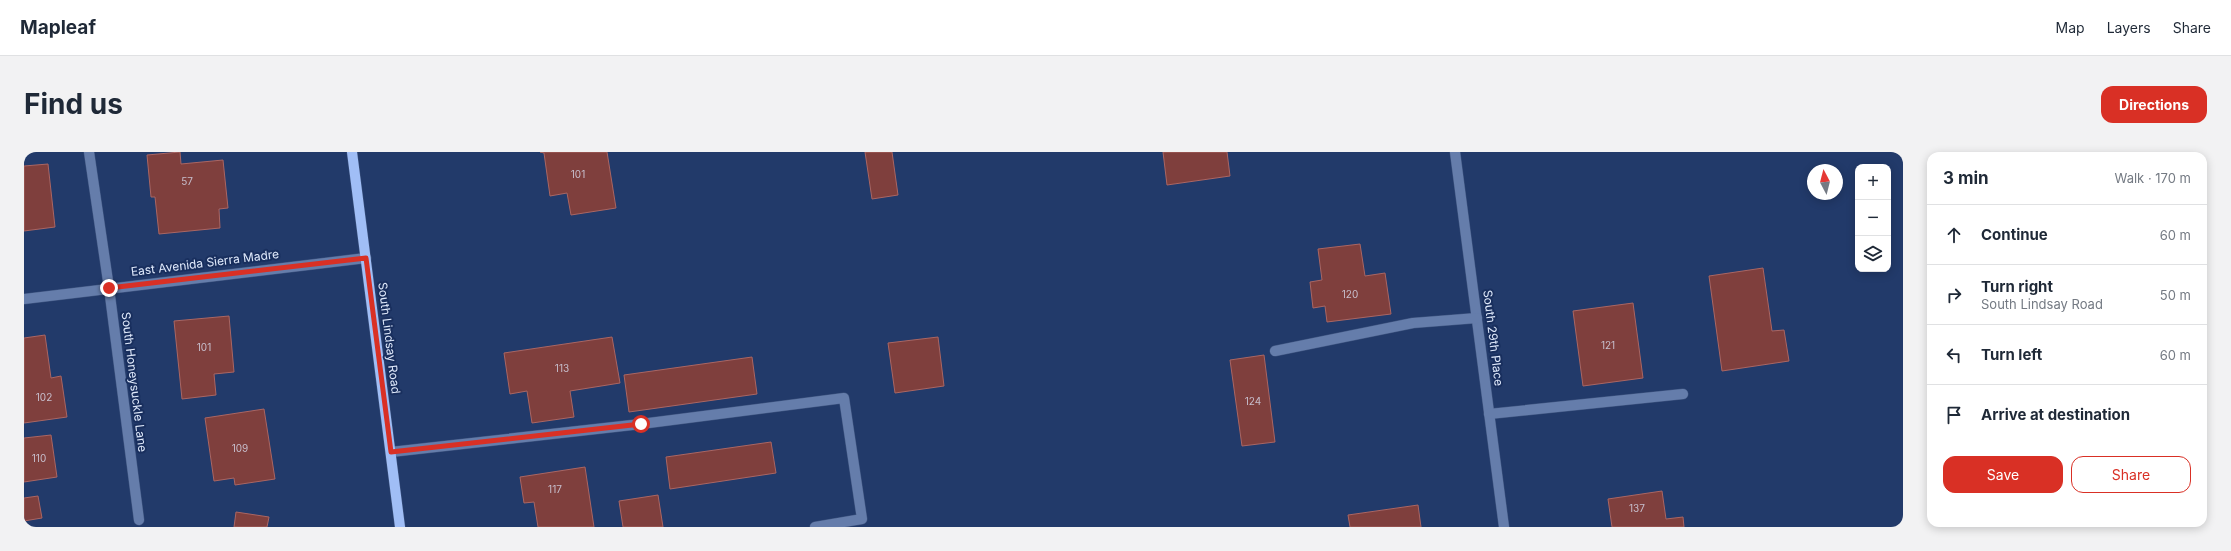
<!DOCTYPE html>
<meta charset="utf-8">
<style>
body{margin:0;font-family:Inter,sans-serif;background:#f2f2f3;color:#1f2937}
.controls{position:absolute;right:12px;top:12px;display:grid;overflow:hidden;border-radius:8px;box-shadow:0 2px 10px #0003}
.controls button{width:36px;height:36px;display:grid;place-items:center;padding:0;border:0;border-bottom:1px solid #e0e1e3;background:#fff;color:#1f2937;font:20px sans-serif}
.compass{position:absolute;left:1783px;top:12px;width:36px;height:36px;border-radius:50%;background:#fff;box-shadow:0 2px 10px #0003;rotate:353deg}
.stop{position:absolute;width:12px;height:12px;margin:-9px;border:3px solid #d93025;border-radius:50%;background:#fff}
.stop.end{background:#d93025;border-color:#fff;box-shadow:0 1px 4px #0008}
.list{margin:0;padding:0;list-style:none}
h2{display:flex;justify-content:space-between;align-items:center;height:52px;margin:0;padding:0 16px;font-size:17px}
h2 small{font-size:13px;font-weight:400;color:#747a83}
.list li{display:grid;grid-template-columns:26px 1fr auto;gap:12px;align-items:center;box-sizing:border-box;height:60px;padding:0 16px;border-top:1px solid #e0e1e3}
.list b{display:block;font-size:15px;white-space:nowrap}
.list p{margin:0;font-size:13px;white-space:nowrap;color:#747a83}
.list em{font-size:13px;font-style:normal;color:#747a83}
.actions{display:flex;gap:8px;padding:12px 16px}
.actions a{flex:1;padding:9px 0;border:1px solid #d93025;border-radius:12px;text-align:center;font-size:14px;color:#d93025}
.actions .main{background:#d93025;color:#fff}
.icon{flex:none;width:22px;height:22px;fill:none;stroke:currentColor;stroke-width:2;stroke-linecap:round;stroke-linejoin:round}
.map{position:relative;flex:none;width:1879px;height:375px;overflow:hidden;border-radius:12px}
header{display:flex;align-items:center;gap:24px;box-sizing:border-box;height:56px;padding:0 20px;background:#fff;border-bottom:1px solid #e0e1e3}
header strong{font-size:19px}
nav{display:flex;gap:22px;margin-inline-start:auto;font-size:14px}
.intro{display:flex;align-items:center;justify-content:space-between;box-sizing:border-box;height:96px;padding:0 24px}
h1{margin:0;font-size:28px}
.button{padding:10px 18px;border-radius:12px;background:#d93025;color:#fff;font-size:14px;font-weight:700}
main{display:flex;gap:24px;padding:0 24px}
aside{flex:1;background:#fff;border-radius:12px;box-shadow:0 2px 10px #0003}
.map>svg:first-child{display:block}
.building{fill:#7f3f3d;stroke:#aa6663}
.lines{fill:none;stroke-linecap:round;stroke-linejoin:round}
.minor-casing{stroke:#405681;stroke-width:11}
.major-casing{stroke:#405681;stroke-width:11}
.minor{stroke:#657dab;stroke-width:10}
.major{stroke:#a0bef6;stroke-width:10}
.route{stroke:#d93025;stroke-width:5}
.labels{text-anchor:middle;stroke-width:4;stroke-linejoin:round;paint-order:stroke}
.number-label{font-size:10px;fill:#c7becc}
.street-label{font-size:12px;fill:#dfe9fb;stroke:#192f5e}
</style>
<header>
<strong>Mapleaf</strong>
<nav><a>Map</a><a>Layers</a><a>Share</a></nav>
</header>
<div class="intro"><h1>Find us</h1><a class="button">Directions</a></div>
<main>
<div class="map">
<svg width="1879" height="375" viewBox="0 0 1879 375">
<rect width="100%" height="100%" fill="#223a6a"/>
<g class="building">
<polygon points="156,0 157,12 199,8 204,56 195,57 196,76 135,82 131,45 127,45 123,3"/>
<polygon points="516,0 583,0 592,56 547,63 543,41 526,44 520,1"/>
<polygon points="841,0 868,0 874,43 848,47"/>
<polygon points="1139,0 1203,0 1206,24 1143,33"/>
<polygon points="24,12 31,75 0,79 0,14"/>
<polygon points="1336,92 1341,124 1361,121 1367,162 1303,170 1301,154 1289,156 1286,130 1298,128 1294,97"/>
<polygon points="1739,116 1748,179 1760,178 1765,209 1698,219 1685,124"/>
<polygon points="1609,151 1619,226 1559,234 1549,159"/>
<polygon points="205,164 210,220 190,222 192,243 158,247 150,169"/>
<polygon points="21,183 27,226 37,224 43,265 0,271 0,186"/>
<polygon points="588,185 596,231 546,239 550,265 508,271 503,239 486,242 480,201"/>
<polygon points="914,185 920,234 871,241 864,191"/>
<polygon points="1240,203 1251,290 1218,294 1206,208"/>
<polygon points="728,205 733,242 605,260 600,223"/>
<polygon points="240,257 251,327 211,333 210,326 190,329 181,266"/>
<polygon points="27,283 33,325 0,330 0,286"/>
<polygon points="747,290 752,321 646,337 642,305"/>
<polygon points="561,315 570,375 514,375 510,350 500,351 496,325"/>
<polygon points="1638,339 1642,367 1659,365 1660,375 1588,375 1584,347"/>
<polygon points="634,343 639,375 599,375 595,349"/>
<polygon points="14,344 18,366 0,369 0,346"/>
<polygon points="1394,353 1397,375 1326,375 1324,363"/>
<polygon points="212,360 245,365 243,375 210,375"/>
</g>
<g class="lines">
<defs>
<g id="minor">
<polyline points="65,0 85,136 115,368"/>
<polyline points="1431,0 1480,375"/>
<polyline points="0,147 342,106"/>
<polyline points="1251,199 1389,171 1453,166"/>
<polyline points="1465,262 1659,242"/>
<polyline points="367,300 617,272 820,246 838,367 791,375"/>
</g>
<polyline id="major" points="328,0 376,375"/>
</defs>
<use href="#minor" class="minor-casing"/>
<use href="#major" class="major-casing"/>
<use href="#minor" class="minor"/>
<use href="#major" class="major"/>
</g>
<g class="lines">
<polyline class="route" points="85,136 342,106 367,300 617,272"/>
</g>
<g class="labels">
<g class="number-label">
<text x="554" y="26">101</text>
<text x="163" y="33">57</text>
<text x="1326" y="146">120</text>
<text x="1584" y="197">121</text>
<text x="180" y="199">101</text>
<text x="538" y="220">113</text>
<text x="20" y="249">102</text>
<text x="1229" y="253">124</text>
<text x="216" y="300">109</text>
<text x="15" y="310">110</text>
<text x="531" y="341">117</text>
<text x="1613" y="360">137</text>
</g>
<g class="street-label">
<text transform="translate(181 111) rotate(-7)" y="4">East Avenida Sierra Madre</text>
<text transform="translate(365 186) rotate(83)" y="4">South Lindsay Road</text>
<text transform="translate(1469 186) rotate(83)" y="4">South 29th Place</text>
<text transform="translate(110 230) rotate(83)" y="4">South Honeysuckle Lane</text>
</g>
</g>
</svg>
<div class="controls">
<button>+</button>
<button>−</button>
<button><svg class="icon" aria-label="layers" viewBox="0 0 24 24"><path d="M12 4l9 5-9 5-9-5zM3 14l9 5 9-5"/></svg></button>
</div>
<svg class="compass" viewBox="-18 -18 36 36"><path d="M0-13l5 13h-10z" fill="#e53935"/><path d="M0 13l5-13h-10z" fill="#747a83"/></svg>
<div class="stop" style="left:617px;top:272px"></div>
<div class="stop end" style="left:85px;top:136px"></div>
</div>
<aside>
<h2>3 min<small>Walk · 170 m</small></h2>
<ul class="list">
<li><svg class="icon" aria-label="ahead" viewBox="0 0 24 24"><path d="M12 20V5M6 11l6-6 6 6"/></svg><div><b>Continue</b></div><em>60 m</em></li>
<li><svg class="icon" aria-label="right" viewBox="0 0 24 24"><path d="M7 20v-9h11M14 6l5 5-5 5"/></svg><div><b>Turn right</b><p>South Lindsay Road</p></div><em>50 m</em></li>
<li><svg class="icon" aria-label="left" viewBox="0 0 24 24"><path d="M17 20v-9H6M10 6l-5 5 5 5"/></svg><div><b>Turn left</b></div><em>60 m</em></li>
<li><svg class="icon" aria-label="arrive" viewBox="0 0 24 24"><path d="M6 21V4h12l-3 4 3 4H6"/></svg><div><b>Arrive at destination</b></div></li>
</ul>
<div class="actions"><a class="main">Save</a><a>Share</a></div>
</aside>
</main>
